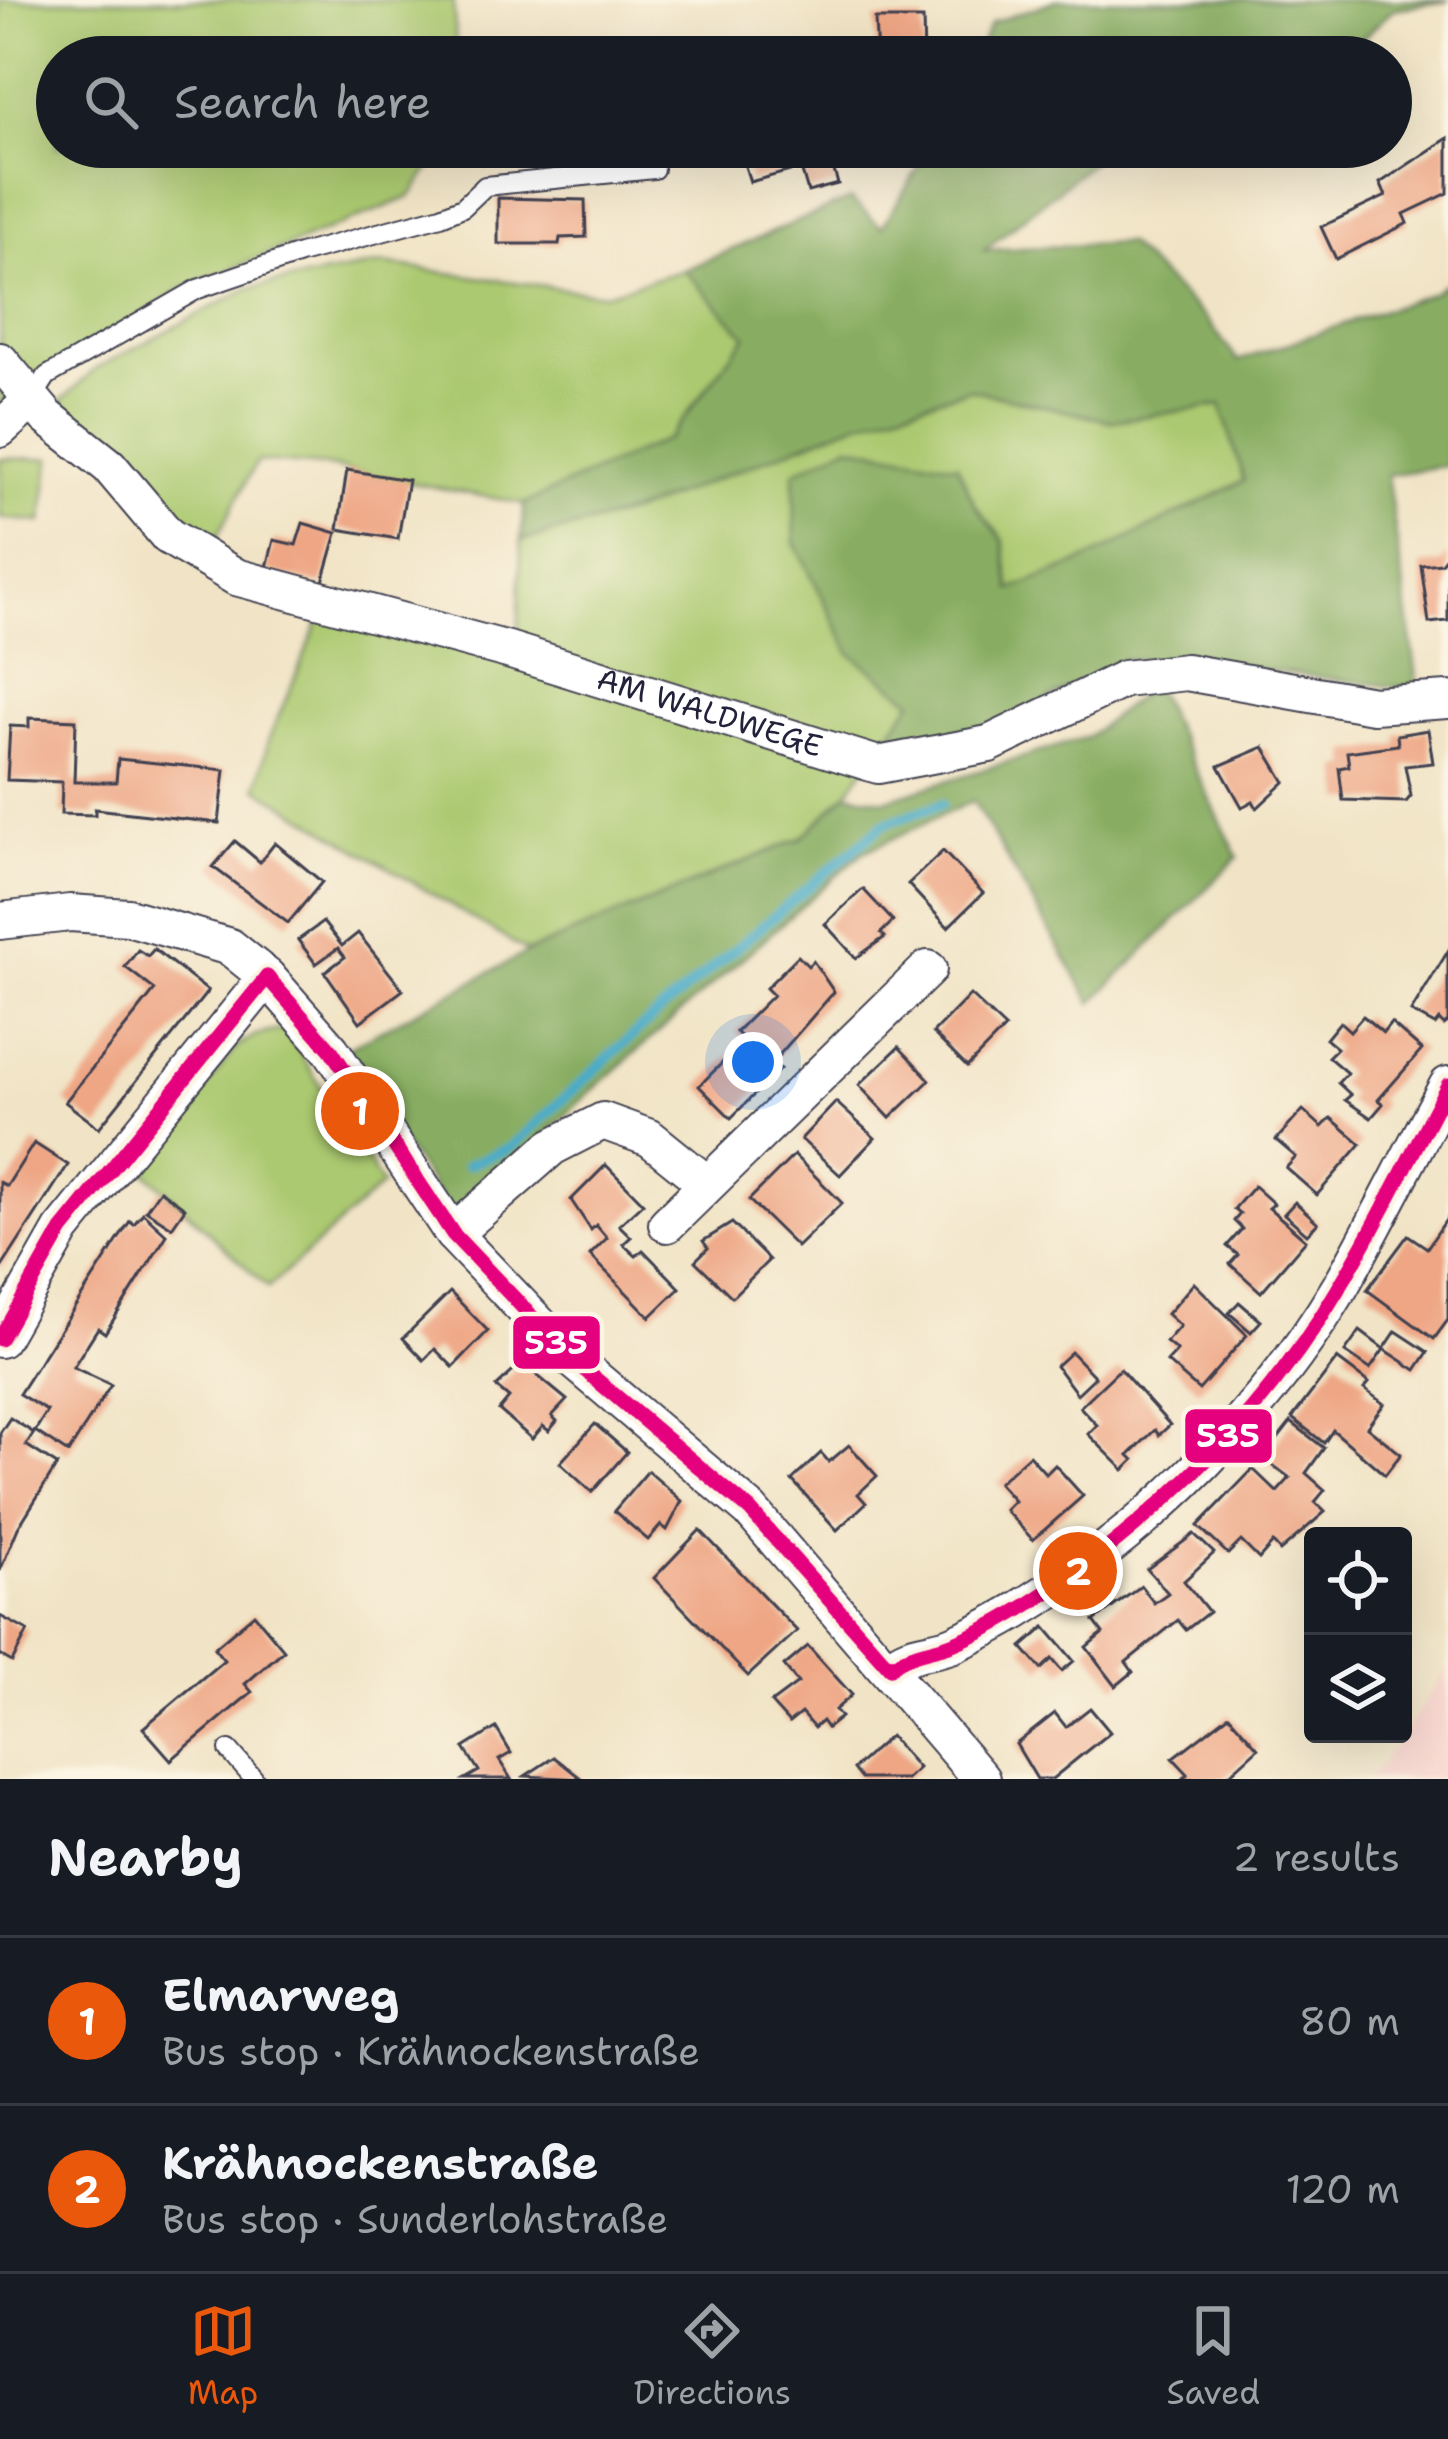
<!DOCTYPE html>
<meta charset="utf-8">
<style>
body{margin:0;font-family:"Shantell Sans",sans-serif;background:#20242c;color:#f1f3f6}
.controls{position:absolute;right:36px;bottom:36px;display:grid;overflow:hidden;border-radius:12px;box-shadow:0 12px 48px #0002}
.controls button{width:108px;height:108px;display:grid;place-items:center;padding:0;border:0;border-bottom:3px solid #363941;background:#171b24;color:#f1f3f6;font:60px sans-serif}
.you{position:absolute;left:753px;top:1062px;width:42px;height:42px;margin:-30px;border:9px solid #fff;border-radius:50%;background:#1a73e8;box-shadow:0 0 0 18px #1a73e833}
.badge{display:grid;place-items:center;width:78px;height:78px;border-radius:50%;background:#ea580c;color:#fff;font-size:39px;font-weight:700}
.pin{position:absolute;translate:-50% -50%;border:6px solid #fff;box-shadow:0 3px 12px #0006}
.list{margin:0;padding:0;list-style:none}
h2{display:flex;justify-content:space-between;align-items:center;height:156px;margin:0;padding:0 48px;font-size:51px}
h2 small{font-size:39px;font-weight:400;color:#9ea1a6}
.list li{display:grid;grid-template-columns:78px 1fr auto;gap:36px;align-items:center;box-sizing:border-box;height:168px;padding:0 48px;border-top:3px solid #363941}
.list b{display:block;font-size:45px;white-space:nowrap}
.list p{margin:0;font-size:39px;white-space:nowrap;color:#9ea1a6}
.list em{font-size:39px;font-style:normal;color:#9ea1a6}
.icon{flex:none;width:66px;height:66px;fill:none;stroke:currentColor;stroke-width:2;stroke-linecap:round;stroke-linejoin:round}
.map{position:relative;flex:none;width:1448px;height:1779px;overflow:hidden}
.search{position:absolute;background:#171b24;box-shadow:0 12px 48px #0002;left:36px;right:36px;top:36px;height:132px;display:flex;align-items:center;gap:30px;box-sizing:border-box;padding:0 42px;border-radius:66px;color:#9ea1a6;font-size:45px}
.sheet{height:492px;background:#171b24}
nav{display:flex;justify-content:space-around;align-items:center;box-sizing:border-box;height:168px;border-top:3px solid #363941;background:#171b24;font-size:33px;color:#9ea1a6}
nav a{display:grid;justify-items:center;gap:6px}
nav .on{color:#ea580c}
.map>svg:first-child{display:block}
.built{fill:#f7d0cb}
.green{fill:#abc970;stroke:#667656;stroke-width:3}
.forest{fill:#88ad62;stroke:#55684e;stroke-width:3}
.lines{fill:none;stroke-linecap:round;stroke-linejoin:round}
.stream{stroke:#4aacc9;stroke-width:10}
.building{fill:#eea684}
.lane-casing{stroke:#413f50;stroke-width:22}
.street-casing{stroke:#413f50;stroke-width:40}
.lane{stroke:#fff;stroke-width:18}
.street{stroke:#fff;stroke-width:36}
.bus-1-casing{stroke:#fcf5e5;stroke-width:24}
.bus-1{stroke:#e5007d;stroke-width:15}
.labels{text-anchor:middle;stroke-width:9;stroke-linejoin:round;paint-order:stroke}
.street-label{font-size:30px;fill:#22223b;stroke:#fcf5e5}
.line-badge{stroke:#fcf5e5;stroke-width:4.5}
.badge-label{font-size:33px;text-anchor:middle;font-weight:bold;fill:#fff}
</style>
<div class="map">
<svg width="1448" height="1779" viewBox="0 0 1448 1779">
<rect width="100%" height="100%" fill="#fcf5e5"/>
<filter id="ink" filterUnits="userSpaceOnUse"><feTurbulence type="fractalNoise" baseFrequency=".00833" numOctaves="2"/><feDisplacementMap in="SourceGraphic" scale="24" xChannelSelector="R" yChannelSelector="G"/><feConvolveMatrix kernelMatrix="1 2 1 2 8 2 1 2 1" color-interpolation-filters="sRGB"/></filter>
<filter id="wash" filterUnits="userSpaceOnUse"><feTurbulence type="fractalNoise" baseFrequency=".004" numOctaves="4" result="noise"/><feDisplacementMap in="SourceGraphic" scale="48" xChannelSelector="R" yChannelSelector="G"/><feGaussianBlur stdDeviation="2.7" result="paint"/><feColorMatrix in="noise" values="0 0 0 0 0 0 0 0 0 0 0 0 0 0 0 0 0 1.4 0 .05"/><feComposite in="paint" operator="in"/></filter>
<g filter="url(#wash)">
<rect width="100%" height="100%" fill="#f1e4c6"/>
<polygon class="built" points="1448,1668 1448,1779 1369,1779 1403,1734"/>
<g class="green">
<polygon points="0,0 453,0 457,57 57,57 57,147 445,147 410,197 180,290 0,406"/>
<polygon points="383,264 602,294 684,270 747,335 669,438 524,504 324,466 257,461 210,551 157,507 105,439 60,402 97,368 249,288"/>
<polygon points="969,389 1111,421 1222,405 1245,480 1080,563 1011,591 1003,540 975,505 957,465 913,701 847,793 802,838 528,952 257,788 268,741 321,617 518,642 521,541 631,513 856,423"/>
<polygon points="51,458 42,522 0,518 0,459"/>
<polygon points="285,1029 382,1185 268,1288 145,1171 236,1047 256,1035"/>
</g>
<g class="forest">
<polygon points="1057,0 1448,0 1448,1 1394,9 1342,57 975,57 991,23"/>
<polygon points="931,147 1243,147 1234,155 1104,152 984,250 1126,243 1207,320 1238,361 1433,293 1448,282 1448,465 1387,475 1419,690 1208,663 1123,659 992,729 876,755 913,701 851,654 795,543 794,472 849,445 957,465 975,505 1003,540 1011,590 1080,563 1244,481 1221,405 1111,421 969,389 856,423 631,513 521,541 524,504 669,438 746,336 684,270 850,199 882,227"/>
<polygon points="1153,684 1238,857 1092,1003 973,801 862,853 588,1094 455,1220 340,1052 528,952 802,838 847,793 885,800 1088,737"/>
</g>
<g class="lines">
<polyline class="stream" points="467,1165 510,1148 642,1027 884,824 942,804"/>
</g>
<g id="blocks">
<g class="building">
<polygon points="875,19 923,19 924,57 877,57"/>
<polygon points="1448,138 1448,193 1404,214 1408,223 1336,259 1321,227 1386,196 1380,183"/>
<polygon points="778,147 827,147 838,184 808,192 801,168 750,182 742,157"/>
<polygon points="498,198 585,200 586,237 560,238 559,244 498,244"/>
<polygon points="347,470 408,480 398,539 338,529"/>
<polygon points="303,523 337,533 322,585 266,571 274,540 296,545"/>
<polygon points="1448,554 1448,621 1429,623 1421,565 1441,563"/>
<polygon points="29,718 76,720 74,782 116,782 118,759 225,770 219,823 95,809 95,815 61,814 62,782 7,780 10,726 29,727"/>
<polygon points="1428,730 1433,763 1405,766 1411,796 1406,802 1343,800 1339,768 1349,766 1347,752 1398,745 1397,735"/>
<polygon points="1264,747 1285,782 1257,808 1253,801 1242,807 1219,766"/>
<polygon points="235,841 260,862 275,843 322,882 288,923 213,867"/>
<polygon points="943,851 983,893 948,927 908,884"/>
<polygon points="863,889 893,921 881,933 885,937 856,958 825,924"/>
<polygon points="323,922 342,946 358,933 403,990 360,1022 325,972 345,957 338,948 316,964 298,940"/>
<polygon points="154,949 208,991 99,1128 65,1102 155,990 125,967 138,950 148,956"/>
<polygon points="1448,951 1448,1022 1444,1025 1439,1020 1435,1025 1411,1012"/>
<polygon points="798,956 808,966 813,961 834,992 773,1062 780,1069 731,1118 699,1086 745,1040 736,1032 773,995 766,988"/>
<polygon points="970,995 1005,1028 967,1067 933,1033"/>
<polygon points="1363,1016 1383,1033 1391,1023 1422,1050 1378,1100 1383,1104 1371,1118 1345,1100 1351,1095 1338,1083 1347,1073 1328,1057 1337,1048 1326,1039 1340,1022 1350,1031"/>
<polygon points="899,1047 930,1080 890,1118 859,1085"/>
<polygon points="836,1102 875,1138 840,1175 801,1139"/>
<polygon points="1303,1110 1322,1127 1331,1118 1361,1144 1317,1195 1286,1168 1296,1157 1276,1140"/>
<polygon points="34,1143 68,1165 0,1270 0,1182 7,1186"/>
<polygon points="794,1155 842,1203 797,1247 749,1200"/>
<polygon points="606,1165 643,1203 619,1225 631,1237 623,1244 636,1256 643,1250 680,1288 650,1317 590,1255 607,1238 596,1225 591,1230 571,1200"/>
<polygon points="1254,1186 1274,1204 1269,1208 1306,1240 1261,1292 1230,1264 1238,1255 1227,1246 1242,1229 1234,1221 1240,1214 1234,1209"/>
<polygon points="160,1190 185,1208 172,1227 146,1210"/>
<polygon points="1295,1202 1318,1223 1307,1234 1284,1214"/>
<polygon points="143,1213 167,1235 105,1333 98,1328 73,1367 111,1385 68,1453 35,1431 47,1411 19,1394 130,1221 134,1224"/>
<polygon points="1448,1217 1448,1320 1434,1339 1367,1290 1408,1235 1427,1248"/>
<polygon points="732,1223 769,1260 732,1297 695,1261 708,1248 703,1241"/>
<polygon points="1194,1283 1247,1335 1199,1390 1167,1362 1177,1351 1166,1342 1180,1326 1167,1314"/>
<polygon points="450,1292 488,1331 453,1367 435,1349 424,1360 403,1338"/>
<polygon points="1239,1302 1261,1321 1251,1332 1229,1313"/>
<polygon points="1360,1331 1384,1349 1370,1369 1345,1352"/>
<polygon points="1396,1331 1428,1352 1416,1370 1384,1349"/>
<polygon points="1071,1352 1095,1377 1077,1394 1056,1366"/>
<polygon points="1337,1359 1369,1383 1364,1389 1384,1404 1367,1427 1401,1454 1385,1475 1333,1430 1324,1443 1292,1418"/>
<polygon points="522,1363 567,1400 552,1416 557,1421 549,1431 543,1426 532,1439 499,1410 509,1398 496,1387"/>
<polygon points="1120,1369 1170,1425 1159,1435 1155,1430 1129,1455 1134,1460 1124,1470 1088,1434 1097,1425 1080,1407"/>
<polygon points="10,1418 34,1433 26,1445 57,1465 18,1528 0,1571 0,1433"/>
<polygon points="1291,1422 1324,1448 1306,1473 1325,1490 1315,1502 1325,1512 1280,1551 1273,1543 1259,1559 1241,1541 1228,1554 1198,1526 1253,1469 1277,1492 1290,1478 1263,1458"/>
<polygon points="595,1424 627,1452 592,1492 560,1463"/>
<polygon points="849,1445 877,1476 858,1494 866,1503 837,1530 792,1480 821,1453 829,1462"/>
<polygon points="1029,1455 1046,1474 1055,1465 1083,1496 1033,1540 1005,1510 1014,1501 998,1483"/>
<polygon points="648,1471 682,1501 667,1530 661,1525 648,1540 614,1511"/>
<polygon points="700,1530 797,1631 748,1676 654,1578"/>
<polygon points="1194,1534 1214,1553 1184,1581 1209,1612 1186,1630 1178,1620 1126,1662 1133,1672 1116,1686 1086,1647 1103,1633 1094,1621 1141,1586 1154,1603 1168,1593 1147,1569"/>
<polygon points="254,1614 284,1650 245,1684 252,1692 171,1760 143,1728 224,1660 214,1648"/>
<polygon points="0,1616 28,1631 12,1662 0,1655"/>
<polygon points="1045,1627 1074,1661 1062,1671 1052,1659 1041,1669 1022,1647"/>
<polygon points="808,1646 852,1695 835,1710 841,1717 827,1728 822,1721 814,1728 801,1713 789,1723 771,1703 798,1683 784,1666"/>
<polygon points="1090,1708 1110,1732 1052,1779 1037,1779 1016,1744 1055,1713 1066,1727"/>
<polygon points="1229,1715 1258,1748 1224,1779 1183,1779 1188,1774 1173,1758"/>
<polygon points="496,1728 511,1753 499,1760 511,1779 465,1779 479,1771 464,1748"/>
<polygon points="890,1736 918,1768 906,1779 861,1779 853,1769"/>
<polygon points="554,1757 582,1779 525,1776"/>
</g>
</g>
</g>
<g filter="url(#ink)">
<use href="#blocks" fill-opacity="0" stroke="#413f50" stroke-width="3"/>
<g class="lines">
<defs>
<g id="lane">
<polyline points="31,401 47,376 198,289 300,254 441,216 463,207 485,186 654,169"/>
<polyline points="229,1750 254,1779"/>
</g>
<g id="street">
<path id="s1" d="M0 361 47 417 109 466 168 536 236 577 508 650 878 765 989 744 1124 679 1186 672 1373 705 1448 700"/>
<polyline points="0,429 31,401"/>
<polyline points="0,921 70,913 128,917 230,947 267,977 331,1050 453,1234 572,1359 750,1510 981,1779"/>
<polyline points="667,1224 928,969"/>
<polyline points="453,1234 552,1147 603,1121 650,1138 707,1184"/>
<polyline points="0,1339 62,1230 267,977"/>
<path d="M890 1668C910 1648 931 1654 956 1643 1000 1623 1042 1597 1081 1568 1183 1494 1275 1396 1340 1287 1378 1221 1411 1152 1448 1085"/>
</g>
</defs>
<use href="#lane" class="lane-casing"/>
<use href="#street" class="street-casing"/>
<use href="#lane" class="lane"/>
<use href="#street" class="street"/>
<defs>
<g id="bus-1">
<polyline points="267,977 331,1050 453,1234 572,1359 750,1510 890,1668"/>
<polyline points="0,1339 62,1230 267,977"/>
<path d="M890 1668C910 1651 934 1652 957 1642 996 1626 1033 1602 1068 1578 1176 1500 1272 1402 1340 1286 1379 1221 1412 1152 1448 1085"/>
</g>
</defs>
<use href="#bus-1" class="bus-1-casing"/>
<use href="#bus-1" class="bus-1"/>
</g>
</g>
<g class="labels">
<g class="street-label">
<text dy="10" stroke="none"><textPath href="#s1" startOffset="816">AM WALDWEGE</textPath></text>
</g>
</g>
<g class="line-badge">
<rect x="511" y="1314" width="91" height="57" rx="12" fill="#e5007d"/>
<rect x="1183" y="1407" width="91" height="58" rx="12" fill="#e5007d"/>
</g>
<g class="badge-label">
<text x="556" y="1354">535</text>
<text x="1228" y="1447">535</text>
</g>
</svg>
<div class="controls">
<button><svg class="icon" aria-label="locate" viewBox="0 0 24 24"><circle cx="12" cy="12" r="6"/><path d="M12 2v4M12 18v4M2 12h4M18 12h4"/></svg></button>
<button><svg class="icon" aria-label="layers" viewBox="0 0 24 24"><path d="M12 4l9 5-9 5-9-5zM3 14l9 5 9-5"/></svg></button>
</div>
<div class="you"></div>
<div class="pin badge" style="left:360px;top:1111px">1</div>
<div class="pin badge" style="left:1078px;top:1571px">2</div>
<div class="search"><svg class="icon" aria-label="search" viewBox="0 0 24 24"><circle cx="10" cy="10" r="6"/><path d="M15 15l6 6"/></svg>Search here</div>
</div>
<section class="sheet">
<h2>Nearby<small>2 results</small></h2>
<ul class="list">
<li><span class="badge">1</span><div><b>Elmarweg</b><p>Bus stop · Krähnockenstraße</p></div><em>80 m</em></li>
<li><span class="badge">2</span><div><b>Krähnockenstraße</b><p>Bus stop · Sunderlohstraße</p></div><em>120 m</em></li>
</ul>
</section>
<nav>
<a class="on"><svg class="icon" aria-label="map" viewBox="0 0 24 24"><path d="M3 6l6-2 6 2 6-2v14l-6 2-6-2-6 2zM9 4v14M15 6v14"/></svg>Map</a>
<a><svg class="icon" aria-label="directions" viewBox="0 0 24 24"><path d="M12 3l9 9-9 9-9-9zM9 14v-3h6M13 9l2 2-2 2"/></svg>Directions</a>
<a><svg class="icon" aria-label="saved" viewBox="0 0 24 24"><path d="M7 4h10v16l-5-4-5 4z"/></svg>Saved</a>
</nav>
